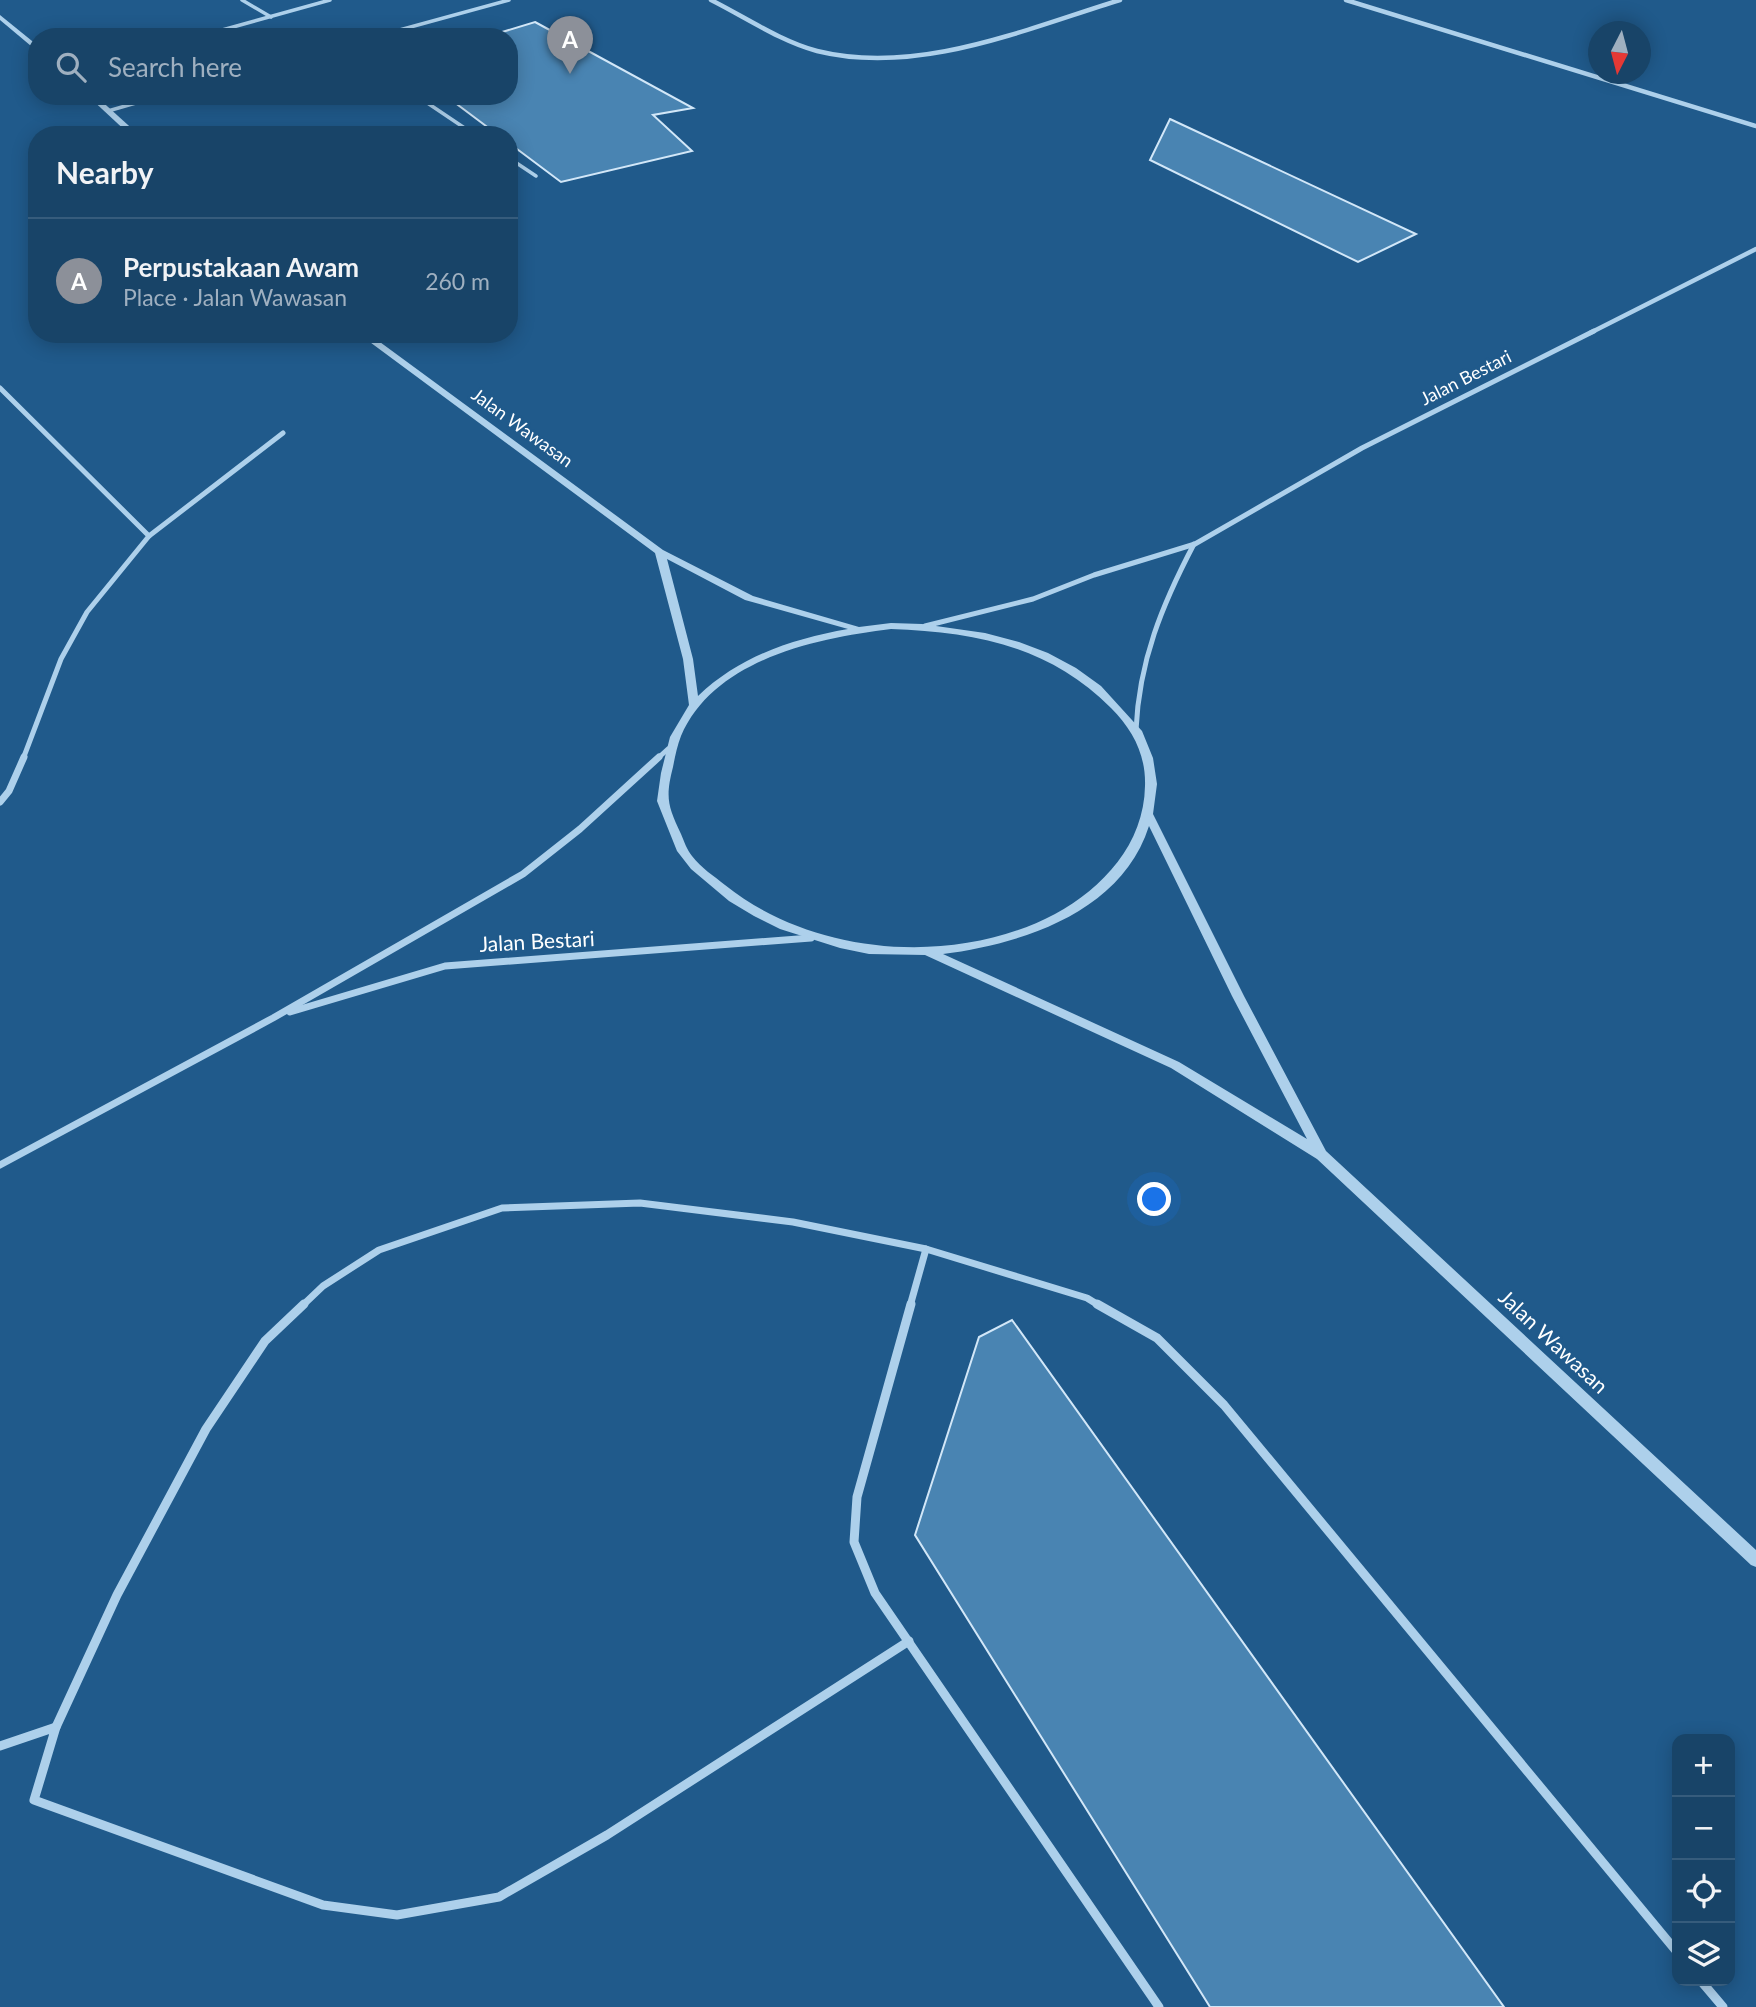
<!DOCTYPE html>
<meta charset="utf-8">
<style>
body{margin:0;font-family:Lato,sans-serif;background:#214b6e;color:#f1f3f6}
.controls{position:absolute;right:21px;bottom:21px;display:grid;overflow:hidden;border-radius:14px;box-shadow:0 4px 18px #0003}
.controls button{width:63px;height:63px;display:grid;place-items:center;padding:0;border:0;border-bottom:2px solid #365c7c;background:#184468;color:#f1f3f6;font:35px sans-serif}
.compass{position:absolute;left:1588px;top:21px;width:63px;height:63px;border-radius:50%;background:#184468;box-shadow:0 4px 18px #0003;rotate:186deg}
.you{position:absolute;left:1155px;top:1200px;width:24px;height:24px;margin:-18px;border:5px solid #fff;border-radius:50%;background:#1a73e8;box-shadow:0 0 0 10px #1a73e833}
.badge{display:grid;place-items:center;width:46px;height:46px;border-radius:50%;background:#8c9099;color:#fff;font-size:23px;font-weight:700}
.pin{position:absolute;translate:-50% -58px;filter:drop-shadow(0 2px 4px #0008)}
.pin::after{content:'';position:absolute;top:37px;width:24px;height:21px;background:inherit;clip-path:polygon(0 0,100% 0,50% 100%)}
.list{margin:0;padding:0;list-style:none}
h2{display:flex;justify-content:space-between;align-items:center;height:91px;margin:0;padding:0 28px;font-size:30px}
h2 small{font-size:23px;font-weight:400;color:#9fb0c0}
.list li{display:grid;grid-template-columns:46px 1fr auto;gap:21px;align-items:center;box-sizing:border-box;height:126px;padding:0 28px;border-top:2px solid #365c7c}
.list b{display:block;font-size:26px;white-space:nowrap}
.list p{margin:0;font-size:23px;white-space:nowrap;color:#9fb0c0}
.list em{font-size:23px;font-style:normal;color:#9fb0c0}
.icon{flex:none;width:38px;height:38px;fill:none;stroke:currentColor;stroke-width:2;stroke-linecap:round;stroke-linejoin:round}
.map{position:relative;flex:none;width:1756px;height:2007px;overflow:hidden}
.search{position:absolute;background:#184468;box-shadow:0 4px 18px #0003;left:28px;top:28px;width:490px;height:77px;display:flex;align-items:center;gap:18px;box-sizing:border-box;padding:0 24px;border-radius:28px;color:#9fb0c0;font-size:26px}
.panel{position:absolute;background:#184468;box-shadow:0 4px 18px #0003;left:28px;top:126px;width:490px;height:217px;border-radius:28px}
.map>svg:first-child{display:block}
.building{fill:#4984b2;stroke:#d2e7f8;stroke-width:2}
.lines{fill:none;stroke-linecap:round;stroke-linejoin:round}
.service{stroke:#add0eb;stroke-width:3.5}
.minor-far3{stroke:#add0eb;stroke-width:4.5}
.minor-far2{stroke:#add0eb;stroke-width:5}
.minor-far1{stroke:#add0eb;stroke-width:7}
.minor{stroke:#add0eb;stroke-width:9}
.tertiary{fill:#add0eb;fill-rule:evenodd}
.labels{text-anchor:middle;stroke-width:5;stroke-linejoin:round;paint-order:stroke}
.far-street-label{font-size:18px;fill:#fff;stroke:#205a8b}
.street-label{font-size:21px;fill:#fff;stroke:#205a8b}
</style>
<div class="map">
<svg width="1756" height="2007" viewBox="0 0 1756 2007">
<rect width="100%" height="100%" fill="#205a8b"/>
<g class="building">
<polygon points="535,22 693,108 653,115 692,151 561,182 509,143 509,135 498,135 446,96 509,96 509,37 486,37"/>
<polygon points="1170,119 1416,234 1358,262 1150,160"/>
<polygon points="1012,1320 1504,2007 1210,2007 915,1535 979,1337"/>
</g>
<g class="lines">
<g class="service">
<polyline points="242,0 271,17"/>
<polyline points="197,37 330,0"/>
<polyline points="374,37 509,0"/>
<polyline points="417,96 475,135"/>
<polyline points="108,111 160,96"/>
<polyline points="509,158 536,176"/>
</g>
<g class="minor-far3">
<path d="M711 0C745 17 780 41 817 51 918 76 1025 29 1120 0"/>
<polyline points="1346,0 1756,126"/>
<polyline points="1590,333 1756,249"/>
</g>
<g class="minor-far2">
<polyline points="0,388 149,536"/>
<polyline points="925,626 1033,599 1094,575 1195,544 1362,448 1594,331"/>
<path d="M1136 730C1139 661 1162 605 1194 544"/>
<polyline points="23,759 61,659 87,612 149,536 283,433"/>
<polyline points="657,759 668,749"/>
</g>
<g class="minor-far1">
<polyline points="0,802 9,791 24,757"/>
<polyline points="290,1012 445,966 811,938"/>
<polyline points="0,1165 273,1018 523,874 580,829 659,757"/>
<polyline points="302,1306 323,1286 379,1250 502,1208 640,1203 793,1222 926,1249 1087,1298 1100,1306"/>
<polyline points="910,1306 926,1249"/>
</g>
<g class="minor">
<polyline points="911,1304 857,1497 854,1542 875,1593 1159,2007"/>
<polyline points="1097,1304 1157,1338 1224,1405 1677,1952"/>
<polyline points="56,1727 117,1595 206,1429 265,1341 304,1304"/>
<polyline points="0,1746 56,1727 34,1800 323,1905 397,1915 499,1897 607,1835 909,1641"/>
<polyline points="1701,1981 1723,2007"/>
</g>
<g class="tertiary">
<polygon points="0,15 37,45 37,51 0,20"/>
<polygon points="88,96 96,96 139,135 130,135"/>
<path d="M359 334H369L663 550 753 596 859 627 891 623 922 624 985 633 1019 642 1048 653 1076 668 1101 686 1142 731 1153 758 1157 784 1153 814 1244 996 1326 1151 1756 1550V1567L1751 1565 1317 1159 1171 1068 925 955 869 954 840 948 780 929 754 916 729 901 691 869 677 851 657 801 661 773 670 737 689 705 683 659 655 553ZM667 559 745 600 848 629C792 639 740 656 698 696L693 659ZM891 629C975 632 1049 646 1111 708 1133 730 1146 755 1145 786 1144 844 1103 888 1055 914 955 967 813 956 725 885 714 876 701 868 692 856 687 850 684 841 681 834 668 806 665 798 673 767 675 757 677 746 681 736 714 659 817 638 891 629ZM1149 826 1232 996 1307 1139 1179 1062 943 954C1022 944 1122 912 1149 826Z"/>
</g>
</g>
<g class="labels">
<g class="far-street-label">
<text transform="translate(1466 378) rotate(-27)" y="6">Jalan Bestari</text>
<text transform="translate(522 428) rotate(36)" y="6">Jalan Wawasan</text>
</g>
<g class="street-label">
<text transform="translate(537 942) rotate(-3)" y="7">Jalan Bestari</text>
<text transform="translate(1553 1342) rotate(43)" y="7">Jalan Wawasan</text>
</g>
</g>
</svg>
<div class="controls">
<button>+</button>
<button>−</button>
<button><svg class="icon" aria-label="locate" viewBox="0 0 24 24"><circle cx="12" cy="12" r="6"/><path d="M12 2v4M12 18v4M2 12h4M18 12h4"/></svg></button>
<button><svg class="icon" aria-label="layers" viewBox="0 0 24 24"><path d="M12 4l9 5-9 5-9-5zM3 14l9 5 9-5"/></svg></button>
</div>
<svg class="compass" viewBox="-18 -18 36 36"><path d="M0-13l5 13h-10z" fill="#e53935"/><path d="M0 13l5-13h-10z" fill="#9fb0c0"/></svg>
<div class="you"></div>
<div class="pin badge" style="left:570px;top:74px">A</div>
<div class="search"><svg class="icon" aria-label="search" viewBox="0 0 24 24"><circle cx="10" cy="10" r="6"/><path d="M15 15l6 6"/></svg>Search here</div>
<section class="panel">
<h2>Nearby<small></small></h2>
<ul class="list">
<li><span class="badge">A</span><div><b>Perpustakaan Awam</b><p>Place · Jalan Wawasan</p></div><em>260 m</em></li>
</ul>
</section>
</div>
